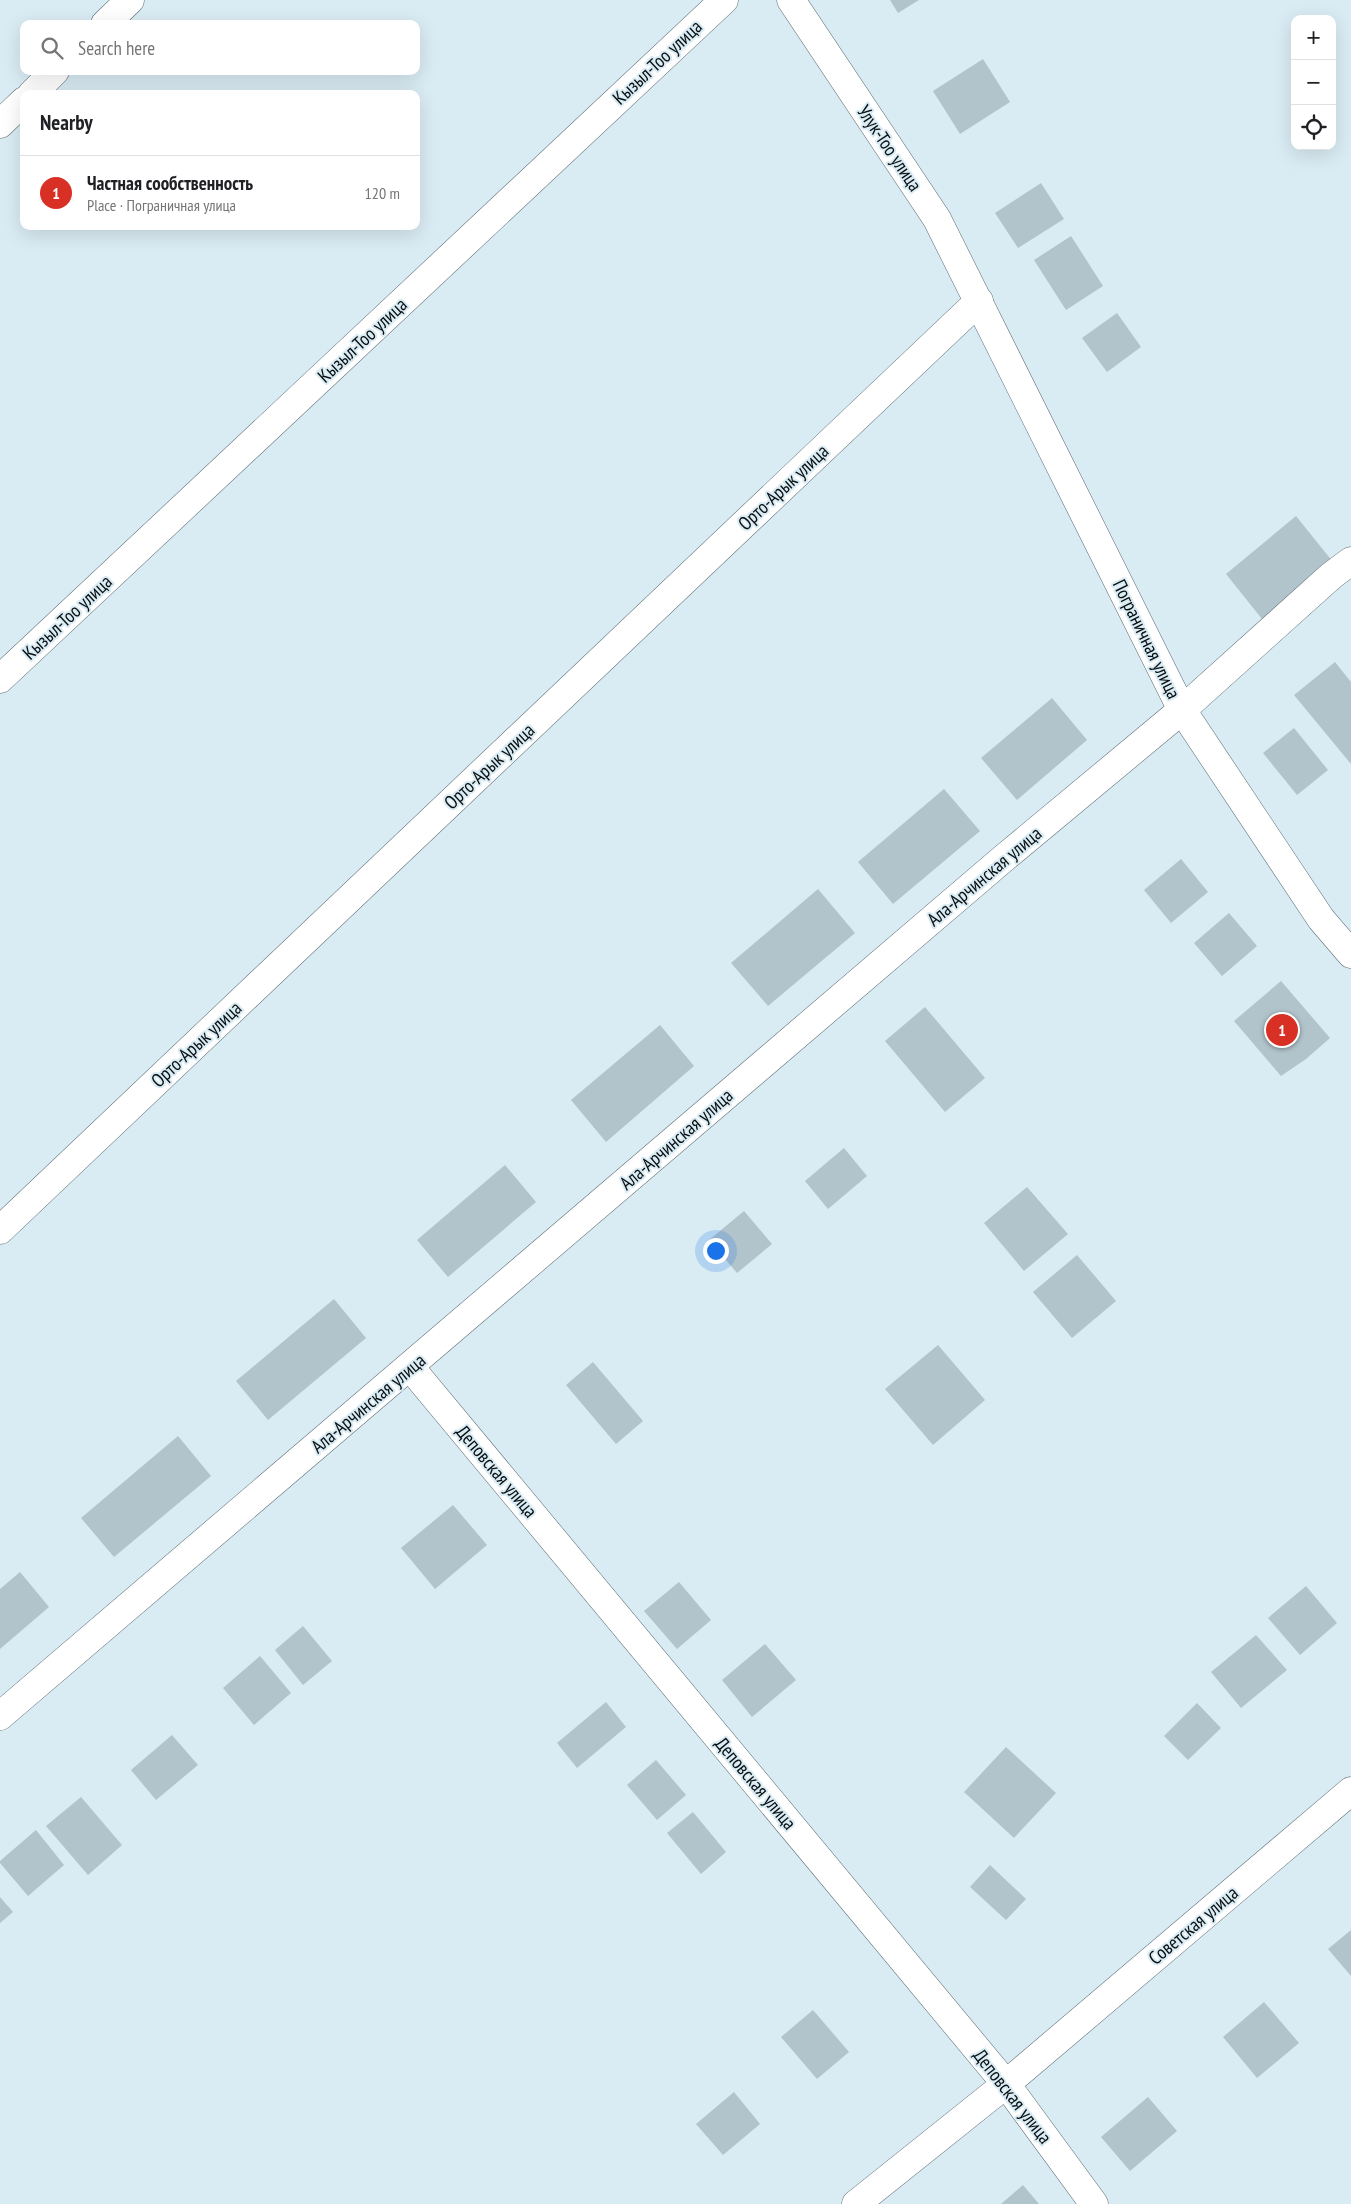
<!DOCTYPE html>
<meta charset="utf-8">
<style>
body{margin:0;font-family:"PT Sans Narrow",sans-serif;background:#f2f2f2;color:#202124}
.controls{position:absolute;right:15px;top:15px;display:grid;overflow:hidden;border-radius:10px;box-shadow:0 5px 20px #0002}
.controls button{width:45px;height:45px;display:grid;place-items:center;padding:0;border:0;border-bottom:1px solid #e0e0e0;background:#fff;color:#202124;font:25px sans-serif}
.you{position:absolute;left:715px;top:1250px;width:18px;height:18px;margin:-12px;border:4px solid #fff;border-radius:50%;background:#1a73e8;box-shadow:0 0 0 8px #1a73e833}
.badge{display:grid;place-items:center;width:32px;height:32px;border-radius:50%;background:#d93025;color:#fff;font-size:16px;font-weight:700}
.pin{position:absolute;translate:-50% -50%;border:2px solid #fff;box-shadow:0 1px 5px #0006}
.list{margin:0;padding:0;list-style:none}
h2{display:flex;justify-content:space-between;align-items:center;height:65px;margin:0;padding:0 20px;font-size:21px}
h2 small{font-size:16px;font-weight:400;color:#757577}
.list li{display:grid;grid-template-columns:32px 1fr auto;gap:15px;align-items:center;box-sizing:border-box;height:75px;padding:0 20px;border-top:1px solid #e0e0e0}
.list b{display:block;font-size:19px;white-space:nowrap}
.list p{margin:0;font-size:16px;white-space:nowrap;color:#757577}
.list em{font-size:16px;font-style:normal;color:#757577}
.icon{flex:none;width:28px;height:28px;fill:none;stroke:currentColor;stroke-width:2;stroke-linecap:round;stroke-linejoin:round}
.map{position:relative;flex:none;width:1351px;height:2204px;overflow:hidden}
.search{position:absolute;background:#fff;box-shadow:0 5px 20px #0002;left:20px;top:20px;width:400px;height:55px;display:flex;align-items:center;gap:12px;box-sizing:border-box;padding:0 18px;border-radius:10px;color:#757577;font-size:19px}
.panel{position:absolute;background:#fff;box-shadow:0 5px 20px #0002;left:20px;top:90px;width:400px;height:140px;border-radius:10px}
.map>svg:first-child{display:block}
.building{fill:#b2c4cb}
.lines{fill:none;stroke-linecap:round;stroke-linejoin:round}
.minor-casing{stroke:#5b6b72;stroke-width:29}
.minor{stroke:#fff;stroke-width:28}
.labels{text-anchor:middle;stroke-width:4;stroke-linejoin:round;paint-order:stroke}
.street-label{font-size:19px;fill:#080e11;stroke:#d9ebf3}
</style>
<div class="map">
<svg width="1351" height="2204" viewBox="0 0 1351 2204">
<rect width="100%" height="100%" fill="#d9ebf3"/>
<g class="building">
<polygon points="890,0 919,0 898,13"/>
<polygon points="983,59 1010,102 960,134 933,91"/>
<polygon points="1041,183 1064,219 1018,248 995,213"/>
<polygon points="1071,236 1103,286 1066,310 1034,260"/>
<polygon points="1117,313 1141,347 1107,372 1082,338"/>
<polygon points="1296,516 1333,562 1262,619 1226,574"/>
<polygon points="1335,662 1351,682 1351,764 1294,695"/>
<polygon points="1052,698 1087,740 1017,800 981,758"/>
<polygon points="1294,728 1328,770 1297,795 1263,753"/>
<polygon points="944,789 980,831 893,904 858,862"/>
<polygon points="1181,859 1208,892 1171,923 1144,890"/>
<polygon points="818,889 855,933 768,1006 731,963"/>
<polygon points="1229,913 1257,946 1222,976 1194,943"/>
<polygon points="1281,981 1330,1038 1306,1059 1281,1076 1234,1021"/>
<polygon points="925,1007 985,1078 945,1112 885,1041"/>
<polygon points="660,1025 694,1066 606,1142 571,1100"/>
<polygon points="844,1148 867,1176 828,1209 805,1181"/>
<polygon points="505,1165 536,1202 448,1277 417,1240"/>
<polygon points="1027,1187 1068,1234 1024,1271 984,1223"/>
<polygon points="744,1211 772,1244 737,1273 709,1240"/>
<polygon points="1077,1255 1116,1301 1072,1338 1033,1292"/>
<polygon points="334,1299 366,1338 268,1420 236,1381"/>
<polygon points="938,1345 985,1400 933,1445 885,1389"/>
<polygon points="593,1362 643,1421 616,1444 566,1385"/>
<polygon points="178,1436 211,1476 114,1557 81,1518"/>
<polygon points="453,1505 487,1545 435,1589 401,1548"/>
<polygon points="20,1572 49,1607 0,1649 0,1589"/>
<polygon points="679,1582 711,1620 677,1649 644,1611"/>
<polygon points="1306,1586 1337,1623 1300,1655 1268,1618"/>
<polygon points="303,1626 332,1661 303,1685 275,1650"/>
<polygon points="1256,1635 1287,1670 1241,1708 1211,1672"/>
<polygon points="765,1644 796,1680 752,1717 722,1680"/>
<polygon points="260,1656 291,1693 254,1725 223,1688"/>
<polygon points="606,1702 626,1727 577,1768 557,1743"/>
<polygon points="1197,1703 1221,1728 1188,1760 1164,1736"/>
<polygon points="172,1735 198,1765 156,1800 131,1770"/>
<polygon points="1006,1747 1056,1793 1014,1838 964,1792"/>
<polygon points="656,1760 686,1795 657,1820 627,1785"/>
<polygon points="81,1797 122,1845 88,1875 46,1826"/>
<polygon points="693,1812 726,1852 701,1874 667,1833"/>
<polygon points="36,1830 64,1865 28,1896 0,1863 0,1861"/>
<polygon points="990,1865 1026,1899 1006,1920 970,1887"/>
<polygon points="0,1897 13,1912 0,1923"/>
<polygon points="1351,1930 1351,1976 1328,1949"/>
<polygon points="1264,2002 1299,2043 1257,2078 1223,2037"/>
<polygon points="813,2010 849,2052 817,2079 781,2037"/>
<polygon points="734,2092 760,2124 723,2155 696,2124"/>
<polygon points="1148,2097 1177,2131 1130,2171 1101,2137"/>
<polygon points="1023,2185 1039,2204 1001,2204"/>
</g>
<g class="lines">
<defs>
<g id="minor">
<polyline points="791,0 937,219 1182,710 1321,919 1351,954"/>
<polyline points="105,24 130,0"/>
<polyline points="32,94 55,71"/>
<polyline points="0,124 24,101"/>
<polyline points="0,679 724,0"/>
<polyline points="0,1230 979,301"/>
<polyline points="410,1367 1006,2084 1094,2204"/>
<polyline points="0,1716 1004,858 1182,710 1331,576 1351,561"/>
<polyline points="856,2204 1006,2084 1351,1791"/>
</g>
</defs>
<use href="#minor" class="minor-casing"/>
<use href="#minor" class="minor"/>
</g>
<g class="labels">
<g class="street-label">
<text transform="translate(657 62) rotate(-43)" y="7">Кызыл-Тоо улица</text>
<text transform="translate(890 148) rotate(56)" y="7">Улук-Тоо улица</text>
<text transform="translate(362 340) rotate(-43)" y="7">Кызыл-Тоо улица</text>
<text transform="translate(783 487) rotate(-43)" y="7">Орто-Арык улица</text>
<text transform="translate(67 617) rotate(-43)" y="7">Кызыл-Тоо улица</text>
<text transform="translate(1147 639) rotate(64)" y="7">Пограничная улица</text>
<text transform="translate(489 766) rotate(-43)" y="7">Орто-Арык улица</text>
<text transform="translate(984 876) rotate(-40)" y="7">Ала-Арчинская улица</text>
<text transform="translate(196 1044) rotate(-43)" y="7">Орто-Арык улица</text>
<text transform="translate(676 1139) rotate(-41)" y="7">Ала-Арчинская улица</text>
<text transform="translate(368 1403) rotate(-40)" y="7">Ала-Арчинская улица</text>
<text transform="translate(497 1471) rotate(50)" y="7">Деповская улица</text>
<text transform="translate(756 1783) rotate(50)" y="7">Деповская улица</text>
<text transform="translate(1193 1925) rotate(-40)" y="7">Советская улица</text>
<text transform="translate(1013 2096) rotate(52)" y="7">Деповская улица</text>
</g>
</g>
</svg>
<div class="controls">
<button>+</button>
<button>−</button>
<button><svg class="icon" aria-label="locate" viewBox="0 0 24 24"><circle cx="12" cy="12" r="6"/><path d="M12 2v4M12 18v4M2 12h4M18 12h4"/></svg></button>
</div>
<div class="you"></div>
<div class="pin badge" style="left:1282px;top:1030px">1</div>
<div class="search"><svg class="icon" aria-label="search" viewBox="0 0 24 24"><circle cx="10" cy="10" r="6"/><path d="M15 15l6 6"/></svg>Search here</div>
<section class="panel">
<h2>Nearby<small></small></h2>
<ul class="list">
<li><span class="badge">1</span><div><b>Частная сообственность</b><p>Place · Пограничная улица</p></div><em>120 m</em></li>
</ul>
</section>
</div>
